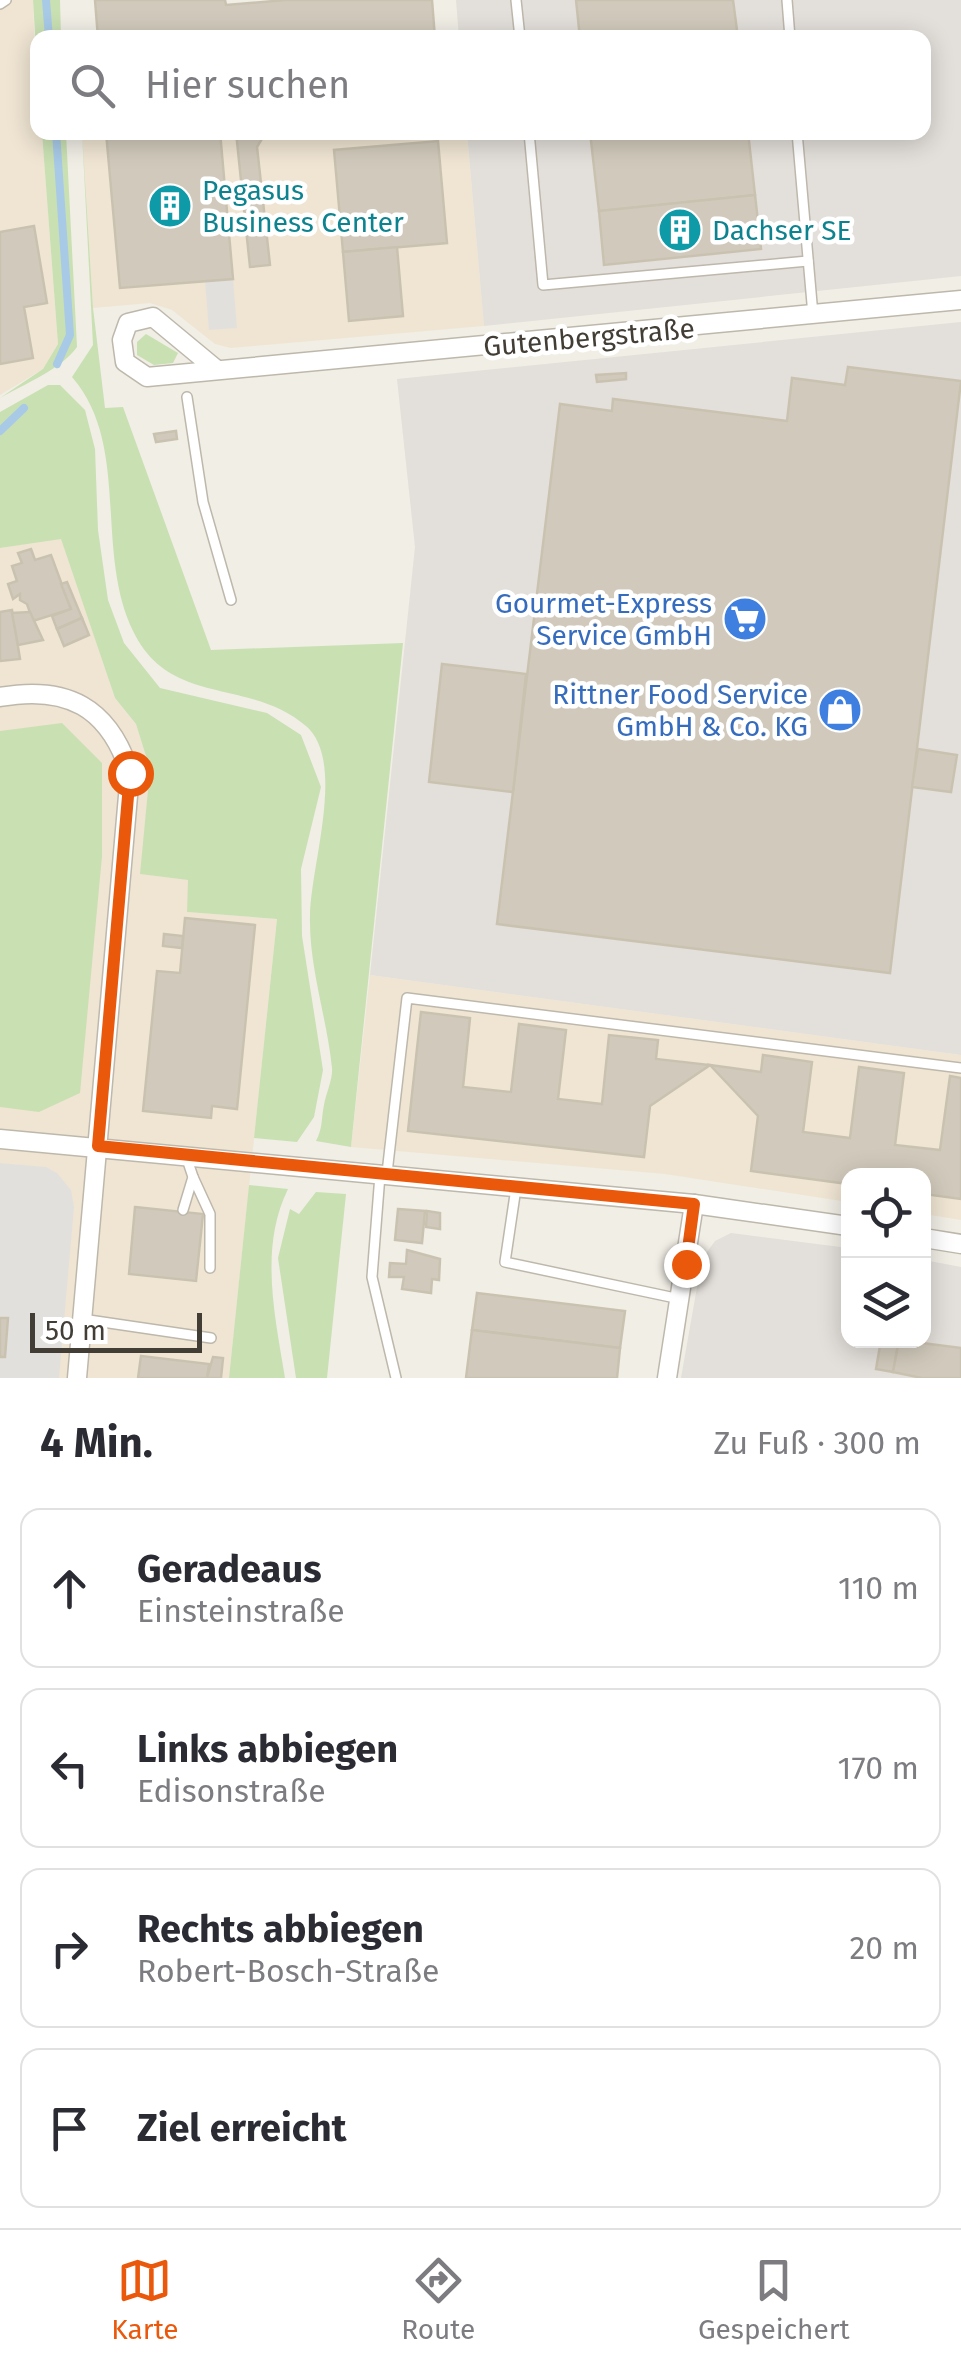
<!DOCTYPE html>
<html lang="de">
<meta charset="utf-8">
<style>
body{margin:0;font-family:"Fira Sans",sans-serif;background:#f7f7f7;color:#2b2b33}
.controls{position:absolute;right:30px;bottom:30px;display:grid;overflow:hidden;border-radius:20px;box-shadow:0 5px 25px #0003}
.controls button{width:90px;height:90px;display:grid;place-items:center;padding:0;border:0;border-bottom:2px solid #e1e1e2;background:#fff;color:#2b2b33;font:50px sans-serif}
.scale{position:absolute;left:30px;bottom:25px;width:172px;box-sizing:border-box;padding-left:10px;border:5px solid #423e36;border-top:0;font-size:28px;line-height:35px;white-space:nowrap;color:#423e36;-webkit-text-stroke:8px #fff;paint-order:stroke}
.stop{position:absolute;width:30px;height:30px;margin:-22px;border:8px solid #ea580c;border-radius:50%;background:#fff}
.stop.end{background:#ea580c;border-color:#fff;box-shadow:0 2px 10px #0008}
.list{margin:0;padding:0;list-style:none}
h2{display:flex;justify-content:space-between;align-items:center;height:130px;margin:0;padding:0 40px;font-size:42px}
h2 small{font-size:32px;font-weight:400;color:#7c7c81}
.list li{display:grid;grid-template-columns:65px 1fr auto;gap:30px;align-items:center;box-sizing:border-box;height:160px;margin:0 20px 20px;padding:0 20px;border:2px solid #e1e1e2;border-radius:20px}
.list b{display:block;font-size:38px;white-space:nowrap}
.list p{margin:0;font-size:32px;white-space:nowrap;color:#7c7c81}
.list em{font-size:32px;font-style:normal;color:#7c7c81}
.icon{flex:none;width:55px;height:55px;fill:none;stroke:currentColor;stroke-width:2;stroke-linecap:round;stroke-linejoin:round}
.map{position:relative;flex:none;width:961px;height:1378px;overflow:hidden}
.search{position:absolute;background:#fff;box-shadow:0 5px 25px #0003;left:30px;right:30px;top:30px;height:110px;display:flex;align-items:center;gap:25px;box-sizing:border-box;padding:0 35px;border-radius:20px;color:#7c7c81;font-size:38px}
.sheet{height:850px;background:#fff}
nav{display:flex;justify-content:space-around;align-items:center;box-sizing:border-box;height:140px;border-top:2px solid #e1e1e2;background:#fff;font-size:28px;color:#7c7c81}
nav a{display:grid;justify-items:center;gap:5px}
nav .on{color:#ea580c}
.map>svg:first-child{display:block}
.commercial{fill:#f0e5d3}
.industrial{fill:#e3dfda}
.green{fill:#c9e0b3}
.parking{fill:#e2e0dd}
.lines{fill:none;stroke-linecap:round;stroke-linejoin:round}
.stream{stroke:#a8cae7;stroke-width:8}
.building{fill:#d1cabc;stroke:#cac2b0;stroke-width:2.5}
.service-casing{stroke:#beb8ac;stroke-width:12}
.minor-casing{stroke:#beb8ac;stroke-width:21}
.service{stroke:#fff;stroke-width:9}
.minor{stroke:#fff;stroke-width:18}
.route{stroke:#ea580c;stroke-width:12}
.labels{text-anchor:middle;stroke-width:9;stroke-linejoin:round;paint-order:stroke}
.culture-label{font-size:28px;fill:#0d838f;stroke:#fff;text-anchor:start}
.street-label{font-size:28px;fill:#423e36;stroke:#fff}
.shop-label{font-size:28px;fill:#366cbe;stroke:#fff;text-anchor:end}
</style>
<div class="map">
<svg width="961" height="1378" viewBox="0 0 961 1378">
<rect width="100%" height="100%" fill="#f0eee5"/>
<g class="commercial">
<polygon points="0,0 33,0 38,132 42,133 58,344 43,369 0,395"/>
<polygon points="82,133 467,133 484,326 231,348 215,344 172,310 150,303 93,308"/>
<polygon points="61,538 115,698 136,724 150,769 141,874 189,880 187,912 277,919 229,1378 0,1378 0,548"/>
<polygon points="370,975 961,1055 961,1220 924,1214 924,1176 848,1176 848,1202 665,1174 351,1147"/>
</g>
<g class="industrial">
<polygon points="456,0 961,0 961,276 484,326 467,133 924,132 924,38 459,37"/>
<polygon points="961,322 961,1055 370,975 415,547 397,379"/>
<polygon points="731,1233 848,1248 848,1340 924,1340 924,1260 961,1267 961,1378 681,1378 702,1259 715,1241"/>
</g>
<g class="green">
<polygon points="33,0 60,0 61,37 38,38 37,66"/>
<path d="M82 132 93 308 105 408 123 407 211 650 403 643 351 1147 316 1141C323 1128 321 1119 324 1105 326 1093 333 1079 332 1068 327 1018 309 968 310 917 310 866 347 762 306 726 249 677 170 708 133 631 94 550 131 445 72 377L93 345Z"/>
<path d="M42 133H66L77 347C60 370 26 383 0 398L43 369 58 344Z"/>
<polygon points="146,334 178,353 173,363 154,365 137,355 137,342"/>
<polygon points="48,385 60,385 85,410 95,449 98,530 108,600 124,643 160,688 267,713 301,735 321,787 301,869 302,936 323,1070 314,1117 297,1142 254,1138 277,919 187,912 188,880 140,874 150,769 136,724 115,698 61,539 0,548 0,412"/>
<polygon points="62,723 102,763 102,856 80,1093 39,1112 0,1107 0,731"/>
<path d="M249 1185 288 1189C259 1248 275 1316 285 1378H229Z"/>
<polygon points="316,1192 346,1194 327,1378 296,1378 278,1258 290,1209 299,1214"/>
</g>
<g class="parking">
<polygon points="233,279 237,328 209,330 205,281"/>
<polygon points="0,1163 46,1167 57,1173 71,1190 74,1207 59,1378 0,1378"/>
</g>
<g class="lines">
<g class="stream">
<polyline points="46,0 49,38"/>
<polyline points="56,132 70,335 57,364"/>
<polyline points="0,431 24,408"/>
</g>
</g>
<g class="building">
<polygon points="95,0 225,0 226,5 286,0 432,0 435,38 98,38"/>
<polygon points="576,0 733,0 738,38 580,38"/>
<polygon points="106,132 220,132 233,279 120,288"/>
<polygon points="236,132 266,132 257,147 270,265 250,267"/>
<polygon points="590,132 748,132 755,195 599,211"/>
<polygon points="438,141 447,243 343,252 334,150"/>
<polygon points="755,195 761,249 604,265 599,211"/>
<polygon points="34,226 47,303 24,307 33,358 0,364 0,232"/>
<polygon points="397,247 403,316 349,321 343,252"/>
<polygon points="848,367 961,381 890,973 497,924 560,404 612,411 613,399 787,421 792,378 845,385"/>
<polygon points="626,373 626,379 597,382 596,375"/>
<polygon points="176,431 177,439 156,442 154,434"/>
<polygon points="31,549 35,560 51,555 71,609 33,621 27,604 20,600 20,594 13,599 8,584 17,581 12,566 22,563 18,553"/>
<polygon points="67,582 82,618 57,629 52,616 71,609 61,584"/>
<polygon points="12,610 20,659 0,661 0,612"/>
<polygon points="30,612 43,640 18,645 12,613"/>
<polygon points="82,618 89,635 64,646 57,629"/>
<polygon points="442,664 526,674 513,792 429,782"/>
<polygon points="918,749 957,755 951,792 912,787"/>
<polygon points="185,918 255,925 237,1109 212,1106 211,1118 143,1111 157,971 180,973"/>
<polygon points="164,934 183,936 182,948 163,946"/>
<polygon points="421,1012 470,1018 463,1087 511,1092 519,1024 566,1030 558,1099 602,1104 609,1035 658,1040 656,1059 710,1065 650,1106 644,1157 408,1131"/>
<polygon points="763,1055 812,1062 803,1132 850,1138 859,1067 904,1073 895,1145 940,1150 950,1076 961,1078 961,1199 924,1194 924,1176 848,1176 848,1184 751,1171 758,1116 710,1065 761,1072"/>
<polygon points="135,1207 203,1214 196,1281 129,1274"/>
<polygon points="398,1209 425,1211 422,1243 395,1240"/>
<polygon points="427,1211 440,1213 440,1229 426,1227"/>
<polygon points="407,1250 440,1259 439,1280 432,1279 431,1293 402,1289 404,1277 389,1277 390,1263 406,1264"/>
<polygon points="477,1293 625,1311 620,1348 472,1330"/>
<polygon points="0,1318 8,1318 5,1357 0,1357"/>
<polygon points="472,1330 620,1348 617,1378 466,1378"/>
<polygon points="881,1340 899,1340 893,1372 876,1369"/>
<polygon points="899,1340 961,1348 961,1378 922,1378 893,1372"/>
<polygon points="141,1356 209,1364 207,1378 138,1378"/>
<polygon points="213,1357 223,1358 221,1378 207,1378"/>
</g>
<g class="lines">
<defs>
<g id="service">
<polyline points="516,0 520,38"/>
<polyline points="787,0 790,38"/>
<polyline points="0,4 6,0"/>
<polyline points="529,132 543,285 808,261"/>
<polyline points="797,132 813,315"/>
<polyline points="187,397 203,502 231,600"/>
<polyline points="387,1173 407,998 961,1068"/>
<polyline points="380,1175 372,1277 396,1378"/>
<polyline points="193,1177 210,1214 210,1268"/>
<polyline points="516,1188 505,1262 680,1299"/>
<polyline points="183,1210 193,1177 186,1156"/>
<polyline points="82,1319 211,1338"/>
</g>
<g id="minor">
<polyline points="217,370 153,317 128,323 122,340 125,362 147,377 961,300"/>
<path d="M0 697C67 685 109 707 130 773L77 1378"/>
<polyline points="0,1139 694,1204 848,1226"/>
<polyline points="924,1238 961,1244"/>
<polyline points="667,1378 694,1204"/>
</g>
</defs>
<use href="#service" class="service-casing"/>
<use href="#minor" class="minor-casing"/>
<use href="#service" class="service"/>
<use href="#minor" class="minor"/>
</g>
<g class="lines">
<polyline class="route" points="130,773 98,1146 694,1204 686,1264"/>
</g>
<defs>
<symbol id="building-disc" viewBox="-11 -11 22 22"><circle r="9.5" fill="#0f9aa8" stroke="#fff"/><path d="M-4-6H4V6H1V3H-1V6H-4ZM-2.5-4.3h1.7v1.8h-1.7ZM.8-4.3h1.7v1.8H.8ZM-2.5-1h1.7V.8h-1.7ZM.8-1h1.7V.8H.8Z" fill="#fff"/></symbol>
<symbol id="supermarket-disc" viewBox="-11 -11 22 22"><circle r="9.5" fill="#3f7fe0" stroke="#fff"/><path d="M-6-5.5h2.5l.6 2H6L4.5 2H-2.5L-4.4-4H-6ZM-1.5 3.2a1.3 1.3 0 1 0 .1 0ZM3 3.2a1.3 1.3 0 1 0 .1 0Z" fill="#fff"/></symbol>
<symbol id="shop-disc" viewBox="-11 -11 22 22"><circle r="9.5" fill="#3f7fe0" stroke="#fff"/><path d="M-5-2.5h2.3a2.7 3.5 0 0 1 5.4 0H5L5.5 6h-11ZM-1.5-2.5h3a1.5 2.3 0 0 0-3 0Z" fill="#fff"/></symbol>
</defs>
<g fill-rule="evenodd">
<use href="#building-disc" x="145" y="181" width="50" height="50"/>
<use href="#building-disc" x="655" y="205" width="50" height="50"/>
<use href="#supermarket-disc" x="720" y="594" width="50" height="50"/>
<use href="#shop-disc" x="815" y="685" width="50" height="50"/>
</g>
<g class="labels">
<g class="culture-label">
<text x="202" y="200">Pegasus<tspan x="202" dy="32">Business Center</tspan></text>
<text x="712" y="240">Dachser SE</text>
</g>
<g class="street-label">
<text transform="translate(589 337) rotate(-5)" y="10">Gutenbergstraße</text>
</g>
<g class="shop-label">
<text x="712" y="613">Gourmet-Express<tspan x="712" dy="32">Service GmbH</tspan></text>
<text x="808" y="704">Rittner Food Service<tspan x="808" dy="32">GmbH &amp; Co. KG</tspan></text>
</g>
</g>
</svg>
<div class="controls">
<button><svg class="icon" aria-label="locate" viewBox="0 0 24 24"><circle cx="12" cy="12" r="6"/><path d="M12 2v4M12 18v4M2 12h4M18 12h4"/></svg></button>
<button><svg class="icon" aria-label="layers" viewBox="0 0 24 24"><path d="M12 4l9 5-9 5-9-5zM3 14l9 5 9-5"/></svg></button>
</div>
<div class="scale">50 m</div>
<div class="stop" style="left:130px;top:773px"></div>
<div class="stop end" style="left:686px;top:1264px"></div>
<div class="search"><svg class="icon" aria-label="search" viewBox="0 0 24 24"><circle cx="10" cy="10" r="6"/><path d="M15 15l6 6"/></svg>Hier suchen</div>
</div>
<section class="sheet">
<h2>4 Min.<small>Zu Fuß · 300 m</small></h2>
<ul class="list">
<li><svg class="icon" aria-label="ahead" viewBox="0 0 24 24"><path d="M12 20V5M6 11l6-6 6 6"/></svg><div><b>Geradeaus</b><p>Einsteinstraße</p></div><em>110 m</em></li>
<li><svg class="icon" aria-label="left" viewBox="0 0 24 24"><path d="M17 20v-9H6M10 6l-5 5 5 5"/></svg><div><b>Links abbiegen</b><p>Edisonstraße</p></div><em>170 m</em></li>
<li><svg class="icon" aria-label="right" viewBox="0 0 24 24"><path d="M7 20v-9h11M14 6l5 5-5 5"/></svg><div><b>Rechts abbiegen</b><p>Robert-Bosch-Straße</p></div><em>20 m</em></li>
<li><svg class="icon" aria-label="arrive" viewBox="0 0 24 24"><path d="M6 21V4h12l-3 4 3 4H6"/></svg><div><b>Ziel erreicht</b></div></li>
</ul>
</section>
<nav>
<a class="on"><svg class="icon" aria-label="map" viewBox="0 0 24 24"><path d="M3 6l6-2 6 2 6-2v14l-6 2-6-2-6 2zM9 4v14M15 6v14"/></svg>Karte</a>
<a><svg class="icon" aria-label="directions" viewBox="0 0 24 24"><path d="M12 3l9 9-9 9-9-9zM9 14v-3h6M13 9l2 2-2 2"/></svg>Route</a>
<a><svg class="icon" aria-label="saved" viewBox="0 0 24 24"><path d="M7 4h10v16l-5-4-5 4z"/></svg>Gespeichert</a>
</nav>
